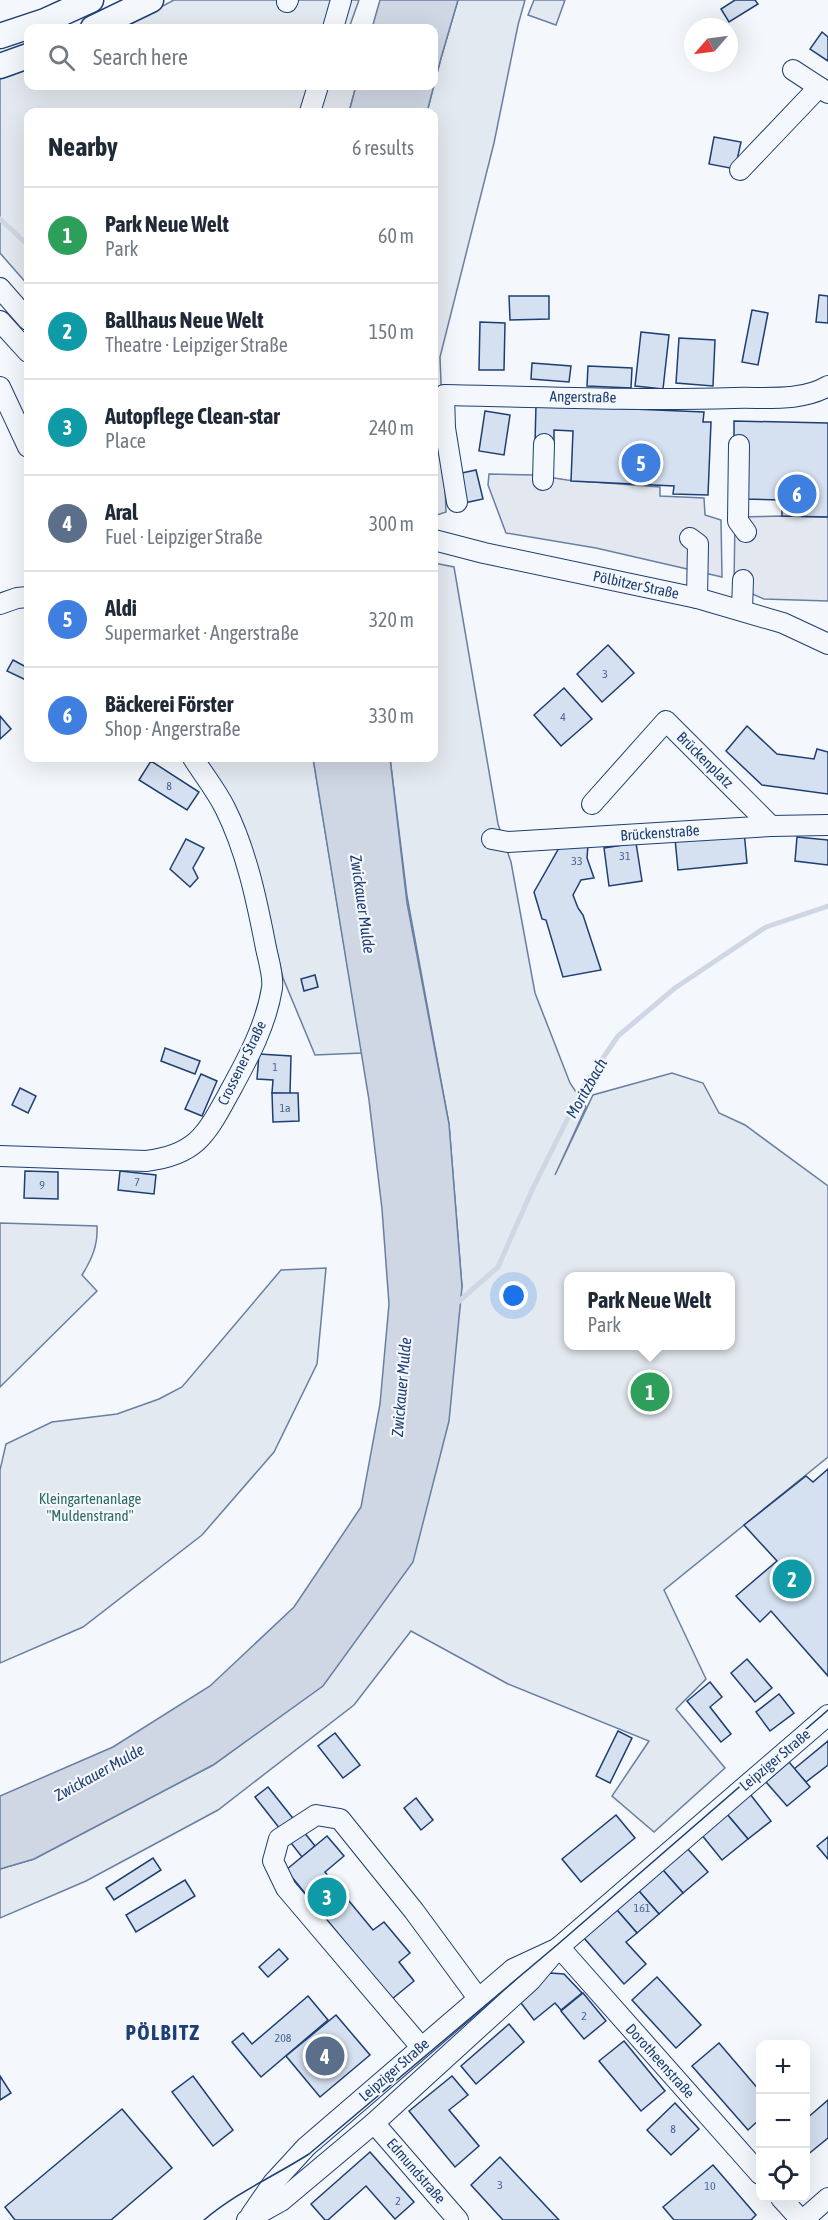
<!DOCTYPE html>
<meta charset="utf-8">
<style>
body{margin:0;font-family:"Asap Condensed",sans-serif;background:#f2f2f3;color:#1f2937}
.controls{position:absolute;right:18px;bottom:18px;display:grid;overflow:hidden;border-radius:12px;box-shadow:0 6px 24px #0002}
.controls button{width:54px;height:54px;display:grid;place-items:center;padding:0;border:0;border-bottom:2px solid #e0e1e3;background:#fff;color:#1f2937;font:30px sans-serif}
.compass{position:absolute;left:684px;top:18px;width:54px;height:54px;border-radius:50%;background:#fff;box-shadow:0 6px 24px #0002;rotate:242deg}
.you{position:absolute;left:514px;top:1296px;width:21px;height:21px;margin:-15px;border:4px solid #fff;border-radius:50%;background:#1a73e8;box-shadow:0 0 0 9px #1a73e833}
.badge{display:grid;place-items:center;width:39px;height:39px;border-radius:50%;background:#db2777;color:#fff;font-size:20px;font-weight:700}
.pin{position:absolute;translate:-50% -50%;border:3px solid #fff;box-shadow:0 2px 6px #0006}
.popup{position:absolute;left:564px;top:1272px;width:171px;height:78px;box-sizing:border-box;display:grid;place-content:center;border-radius:12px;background:#fff;filter:drop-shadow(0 2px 4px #0005);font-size:20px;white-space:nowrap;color:#747a83}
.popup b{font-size:22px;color:#1f2937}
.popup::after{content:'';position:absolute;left:50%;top:100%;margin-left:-12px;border:12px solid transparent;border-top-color:#fff}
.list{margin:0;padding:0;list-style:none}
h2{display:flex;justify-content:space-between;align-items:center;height:78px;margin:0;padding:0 24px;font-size:26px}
h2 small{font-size:20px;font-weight:400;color:#747a83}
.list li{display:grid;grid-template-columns:39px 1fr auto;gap:18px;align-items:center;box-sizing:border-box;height:96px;padding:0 24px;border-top:2px solid #e0e1e3}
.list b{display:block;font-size:22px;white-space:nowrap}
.list p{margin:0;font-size:20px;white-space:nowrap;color:#747a83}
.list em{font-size:20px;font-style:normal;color:#747a83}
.icon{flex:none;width:33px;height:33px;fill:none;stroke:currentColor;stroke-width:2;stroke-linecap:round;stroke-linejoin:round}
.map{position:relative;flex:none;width:828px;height:2220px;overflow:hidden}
.search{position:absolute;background:#fff;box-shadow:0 6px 24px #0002;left:24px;top:24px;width:414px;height:66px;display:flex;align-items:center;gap:15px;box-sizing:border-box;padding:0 21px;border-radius:12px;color:#747a83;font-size:22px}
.panel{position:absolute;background:#fff;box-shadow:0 6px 24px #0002;left:24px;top:108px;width:414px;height:654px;border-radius:12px}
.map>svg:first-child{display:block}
.green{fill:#e3e9f0;stroke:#687fa3;stroke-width:1.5;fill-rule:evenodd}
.parking{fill:#e3e8f0;stroke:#687fa3;stroke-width:1.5}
.water{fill:#cfd7e4;stroke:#687fa3;stroke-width:1.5}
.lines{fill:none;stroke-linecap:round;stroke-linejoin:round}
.stream{stroke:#cfd7e4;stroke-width:5}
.building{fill:#d5e0f0;stroke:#1d3f73;stroke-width:1.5}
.minor-casing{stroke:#1d3f73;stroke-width:22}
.major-casing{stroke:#1d3f73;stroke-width:27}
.minor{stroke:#f4f7fb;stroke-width:20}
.major{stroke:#f4f7fb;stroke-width:24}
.tram{stroke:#1d3f73;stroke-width:1.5}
.labels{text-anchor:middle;stroke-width:4.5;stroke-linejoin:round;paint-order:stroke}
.number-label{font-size:12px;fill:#4b6792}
.street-label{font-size:15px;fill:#1d3f73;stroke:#f4f7fb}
.park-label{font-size:15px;fill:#2c6c60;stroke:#f4f7fb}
.water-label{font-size:16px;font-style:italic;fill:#1d3f73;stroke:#f4f7fb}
.district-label{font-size:21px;font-weight:bold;letter-spacing:1.5px;fill:#1d3f73;stroke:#f4f7fb}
</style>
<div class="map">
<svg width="828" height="2220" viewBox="0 0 828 2220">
<rect width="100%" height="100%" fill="#f4f7fb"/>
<g class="green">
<polygon points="174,0 359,0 349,28 121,28"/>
<polygon points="458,0 525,0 518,25 494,143 440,357 446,512 434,516 434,112 427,112 441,58"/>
<polygon points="534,0 565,0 556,25 528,15"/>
<polygon points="28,69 28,86 356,86 349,112 28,112 28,285 0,253 0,79"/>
<path d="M434 563 454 567 498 824 511 862 535 993 570 1083 586 1107 555 1175 593 1095 672 1073 703 1083 719 1113 745 1125 828 1186V1457L664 1590 706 1679 676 1709 725 1768 654 1832 612 1796 649 1741 508 1684 411 1631 354 1705 218 1810 86 1881 0 1918V1869L34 1859 213 1765 322 1686 462 1287 449 1124 407 896 390 758H434ZM569 1276H731V1346H569Z"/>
<polygon points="200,758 313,758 362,1053 315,1055 283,978 269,917"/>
<path d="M0 1223 97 1226C98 1245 92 1259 82 1275L97 1291 0 1387Z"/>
<polygon points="326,1268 317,1364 274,1452 202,1535 83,1627 0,1663 0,1470 6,1444 52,1422 117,1414 159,1399 182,1387 281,1270"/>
</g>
<g class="parking">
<polygon points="489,474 535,475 567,480 660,487 660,496 704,498 705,515 721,520 722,577 596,548 506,533 488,485"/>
<polygon points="782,516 828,517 828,601 764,599 734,586 735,517"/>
</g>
<g class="water">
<polygon points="380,0 458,0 441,58 427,112 349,112 356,86 434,86 434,28 372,28"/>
<polygon points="313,758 390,758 407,903 449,1124 462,1287 449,1421 413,1562 323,1686 213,1765 34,1859 0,1869 0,1796 113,1747 210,1686 294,1607 361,1507 380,1404 389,1304 382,1209 369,1100"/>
</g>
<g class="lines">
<g class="stream">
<polyline points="0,219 28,245"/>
<polyline points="457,1303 498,1267 533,1188 584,1086 618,1036 675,988 766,927 828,906"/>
</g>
</g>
<g class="building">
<polygon points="735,0 755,0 758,4 729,22 721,9"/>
<polygon points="822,32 828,37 828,61 810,49"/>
<polygon points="714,137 741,142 735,169 709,164"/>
<polygon points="819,295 828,296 828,323 816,322"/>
<polygon points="509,296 549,296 549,319 510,320"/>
<polygon points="752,310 768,313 758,365 742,362"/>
<polygon points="480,322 505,323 504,370 479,370"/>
<polygon points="641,332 669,335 663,389 635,386"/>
<polygon points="679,338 715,340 713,386 676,383"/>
<polygon points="532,363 571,366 569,382 531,379"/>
<polygon points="588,366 632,368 631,388 587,386"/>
<polygon points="536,405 704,412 703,422 711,422 708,495 673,494 674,486 571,481 573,431 554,430 554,444 535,443"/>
<polygon points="485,411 510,415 504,455 479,451"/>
<polygon points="734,421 828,423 828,517 782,516 782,500 743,499 734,445"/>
<polygon points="476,470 483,499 464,503 457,474"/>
<polygon points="608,645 634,673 602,702 577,674"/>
<polygon points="13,660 28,668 28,681 7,671"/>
<polygon points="564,688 592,719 561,746 534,715"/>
<polygon points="0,716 11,729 0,739"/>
<polygon points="747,726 777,754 814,759 817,749 828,752 828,794 762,785 726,751"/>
<polygon points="151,761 199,792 187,810 139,780"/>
<polygon points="744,831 747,863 678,870 675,839"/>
<polygon points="797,837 828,840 828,865 795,861"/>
<polygon points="186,839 204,848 193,868 198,878 190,887 170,869"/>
<polygon points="636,843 642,881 609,886 604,848"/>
<polygon points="588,845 587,858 594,878 581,880 573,895 578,908 583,915 601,970 563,977 546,920 542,919 534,892 559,848"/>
<polygon points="315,975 318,987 304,991 301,979"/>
<polygon points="165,1048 200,1061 195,1074 161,1061"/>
<polygon points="259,1054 291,1056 290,1094 272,1093 273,1080 257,1079"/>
<polygon points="201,1074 217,1081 202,1116 185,1109"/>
<polygon points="20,1088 36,1096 28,1113 12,1105"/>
<polygon points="272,1093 298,1093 299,1121 273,1122"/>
<polygon points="25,1171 58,1172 58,1199 24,1198"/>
<polygon points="120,1171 156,1175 154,1194 118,1190"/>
<polygon points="828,1469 828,1676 771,1611 760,1622 736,1596 777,1561 744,1525 806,1476 813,1482"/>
<polygon points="747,1659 772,1688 755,1702 731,1673"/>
<polygon points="710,1682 722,1697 710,1707 731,1734 721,1742 687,1701"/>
<polygon points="779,1694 794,1713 770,1731 756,1712"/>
<polygon points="618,1731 632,1738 610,1783 596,1776"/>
<polygon points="335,1733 360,1765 343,1778 318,1746"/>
<polygon points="828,1741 828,1765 806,1782 794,1769"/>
<polygon points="789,1762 810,1787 787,1806 766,1782"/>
<polygon points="268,1787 315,1846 302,1857 255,1797"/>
<polygon points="750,1794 771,1821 748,1839 726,1813"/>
<polygon points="416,1798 433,1820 421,1830 404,1808"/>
<polygon points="726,1813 748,1839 722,1860 701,1834"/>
<polygon points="616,1815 635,1838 581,1882 562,1859"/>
<polygon points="327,1836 344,1856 325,1872 373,1930 384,1922 410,1953 399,1962 414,1981 392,1999 286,1870"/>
<polygon points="828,1837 828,1859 817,1846"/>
<polygon points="687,1848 708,1872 683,1893 663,1870"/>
<polygon points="153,1858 161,1870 114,1900 106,1888"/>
<polygon points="663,1870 683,1893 659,1914 639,1891"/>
<polygon points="185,1880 195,1896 136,1932 126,1915"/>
<polygon points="639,1891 659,1914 637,1933 617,1910"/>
<polygon points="617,1910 637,1933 626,1942 646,1964 624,1984 584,1938"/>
<polygon points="279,1949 288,1959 268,1977 259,1967"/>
<polygon points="550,1973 564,1974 582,1993 561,2010 555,2003 534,2020 518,1999"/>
<polygon points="657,1977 701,2025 676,2048 632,2000"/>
<polygon points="583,1993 606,2021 584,2039 561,2011"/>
<polygon points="308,1996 328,2020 261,2077 232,2042 243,2033 252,2044"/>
<polygon points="336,2015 370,2055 320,2097 286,2056"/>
<polygon points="509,2024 524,2042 476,2084 461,2066"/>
<polygon points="624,2041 665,2091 641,2111 599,2061"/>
<polygon points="719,2043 760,2091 760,2119 748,2130 692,2066"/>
<polygon points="0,2076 11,2093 0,2100"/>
<polygon points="193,2076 233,2130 213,2146 172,2092"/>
<polygon points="452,2076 468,2095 449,2110 479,2146 455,2167 409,2111"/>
<polygon points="828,2100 828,2138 806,2156 806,2119"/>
<polygon points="675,2103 699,2129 671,2155 647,2130"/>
<polygon points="122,2109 172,2168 111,2220 15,2220 5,2207"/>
<polygon points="370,2152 414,2202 395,2219 366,2186 328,2220 325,2220 311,2204"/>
<polygon points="500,2157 559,2220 503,2220 471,2185"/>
<polygon points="713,2165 756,2215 751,2220 674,2220 663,2207"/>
</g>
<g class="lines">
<defs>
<g id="minor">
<polyline points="287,2 288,0"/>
<polyline points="333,28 341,0"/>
<polyline points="793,70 828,93"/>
<polyline points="310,112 318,86"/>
<polyline points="740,170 819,87"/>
<polyline points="0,288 28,320"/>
<polyline points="0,321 28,352"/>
<polyline points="0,387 28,447"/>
<polyline points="739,445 738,521 746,532"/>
<polyline points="543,480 544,444"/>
<path d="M457 502 445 428 444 395C541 397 637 401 734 398 765 397 801 402 828 386"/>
<polyline points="690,538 698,544 697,598"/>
<polyline points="434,540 484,553 697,598 783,623 828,644"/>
<polyline points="0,604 17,598 28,597"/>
<polyline points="742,610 743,580"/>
<polyline points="592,804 666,721 771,826"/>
<polyline points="492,839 508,842 771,826 828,825"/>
<path d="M0 1156 146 1161C196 1155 206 1135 229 1093 247 1060 266 1026 272 988 274 975 267 956 265 943 256 897 246 850 225 808 216 790 203 774 193 758"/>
<polyline points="559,1947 760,2174"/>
<polyline points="421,2047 286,1888 273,1861 279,1839 316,1815 340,1819 414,1911 478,1998"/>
<polyline points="374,2123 458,2220"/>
<polyline points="781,2198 801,2220"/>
<polyline points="251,2215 273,2183 306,2147 513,1969 554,1950"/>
<polyline points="247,2220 281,2201 374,2123 531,1980 559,1947 828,1715"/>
<polyline points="803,2220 828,2198"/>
</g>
<g id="major">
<polyline points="93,28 151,0"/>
<polyline points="0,36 45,21 91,0"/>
<polyline points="0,66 28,56"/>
</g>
</defs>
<use href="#minor" class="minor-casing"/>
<use href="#major" class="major-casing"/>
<use href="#minor" class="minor"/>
<use href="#major" class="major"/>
<path class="tram" d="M204 2220C237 2192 273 2177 309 2154L557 1945 828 1710"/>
</g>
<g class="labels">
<g class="number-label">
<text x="605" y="678">3</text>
<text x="563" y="721">4</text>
<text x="169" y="790">8</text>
<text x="625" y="860">31</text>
<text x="577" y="865">33</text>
<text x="275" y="1071">1</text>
<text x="285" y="1112">1a</text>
<text x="137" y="1186">7</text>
<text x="42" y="1189">9</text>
<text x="642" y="1912">161</text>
<text x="584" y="2020">2</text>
<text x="283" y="2042">208</text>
<text x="673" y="2133">8</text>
<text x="500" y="2189">3</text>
<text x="710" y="2190">10</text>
<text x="398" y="2205">2</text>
</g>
<g class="street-label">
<text transform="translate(583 397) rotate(1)" y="5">Angerstraße</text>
<text transform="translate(636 585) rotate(12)" y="5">Pölbitzer Straße</text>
<text transform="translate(705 760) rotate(45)" y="5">Brückenplatz</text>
<text transform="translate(660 833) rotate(-4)" y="5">Brückenstraße</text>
<text transform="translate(242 1063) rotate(-64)" y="5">Crossener Straße</text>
<text transform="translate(775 1760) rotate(-40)" y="5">Leipziger Straße</text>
<text transform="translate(660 2061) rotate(48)" y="5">Dorotheenstraße</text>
<text transform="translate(394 2070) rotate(-41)" y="5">Leipziger Straße</text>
<text transform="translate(416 2171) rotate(49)" y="5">Edmundstraße</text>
</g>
<g class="park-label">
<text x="90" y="1504">Kleingartenanlage<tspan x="90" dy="17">"Muldenstrand"</tspan></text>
</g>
<g class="water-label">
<text transform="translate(363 904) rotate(82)" y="6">Zwickauer Mulde</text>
<text transform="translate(586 1088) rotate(-60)" y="6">Moritzbach</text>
<text transform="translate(401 1387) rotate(-85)" y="6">Zwickauer Mulde</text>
<text transform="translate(99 1772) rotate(-29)" y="6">Zwickauer Mulde</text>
</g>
<g class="district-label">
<text x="163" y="2040">PÖLBITZ</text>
</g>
</g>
</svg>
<div class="controls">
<button>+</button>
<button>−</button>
<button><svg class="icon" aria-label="locate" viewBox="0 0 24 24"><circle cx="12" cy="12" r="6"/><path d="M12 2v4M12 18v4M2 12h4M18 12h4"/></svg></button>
</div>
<svg class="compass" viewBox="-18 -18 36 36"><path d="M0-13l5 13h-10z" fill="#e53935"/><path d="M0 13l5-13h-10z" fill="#747a83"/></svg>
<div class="you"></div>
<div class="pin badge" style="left:650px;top:1392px;background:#2e9e5b">1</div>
<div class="popup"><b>Park Neue Welt</b>Park</div>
<div class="pin badge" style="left:792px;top:1579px;background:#0f9aa8">2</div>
<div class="pin badge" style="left:327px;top:1897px;background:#0f9aa8">3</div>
<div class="pin badge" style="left:325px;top:2056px;background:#5c6f8a">4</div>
<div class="pin badge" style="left:641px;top:463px;background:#3f7fe0">5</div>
<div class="pin badge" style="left:797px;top:494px;background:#3f7fe0">6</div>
<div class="search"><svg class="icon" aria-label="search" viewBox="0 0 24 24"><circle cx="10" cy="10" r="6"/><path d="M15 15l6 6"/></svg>Search here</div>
<section class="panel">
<h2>Nearby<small>6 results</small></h2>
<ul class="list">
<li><span class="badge" style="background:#2e9e5b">1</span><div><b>Park Neue Welt</b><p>Park</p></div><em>60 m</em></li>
<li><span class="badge" style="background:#0f9aa8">2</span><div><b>Ballhaus Neue Welt</b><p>Theatre · Leipziger Straße</p></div><em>150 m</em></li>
<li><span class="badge" style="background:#0f9aa8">3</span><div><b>Autopflege Clean-star</b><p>Place</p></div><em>240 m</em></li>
<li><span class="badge" style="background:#5c6f8a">4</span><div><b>Aral</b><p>Fuel · Leipziger Straße</p></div><em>300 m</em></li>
<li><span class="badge" style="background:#3f7fe0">5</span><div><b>Aldi</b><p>Supermarket · Angerstraße</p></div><em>320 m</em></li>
<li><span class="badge" style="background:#3f7fe0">6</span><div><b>Bäckerei Förster</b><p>Shop · Angerstraße</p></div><em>330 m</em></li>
</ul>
</section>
</div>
